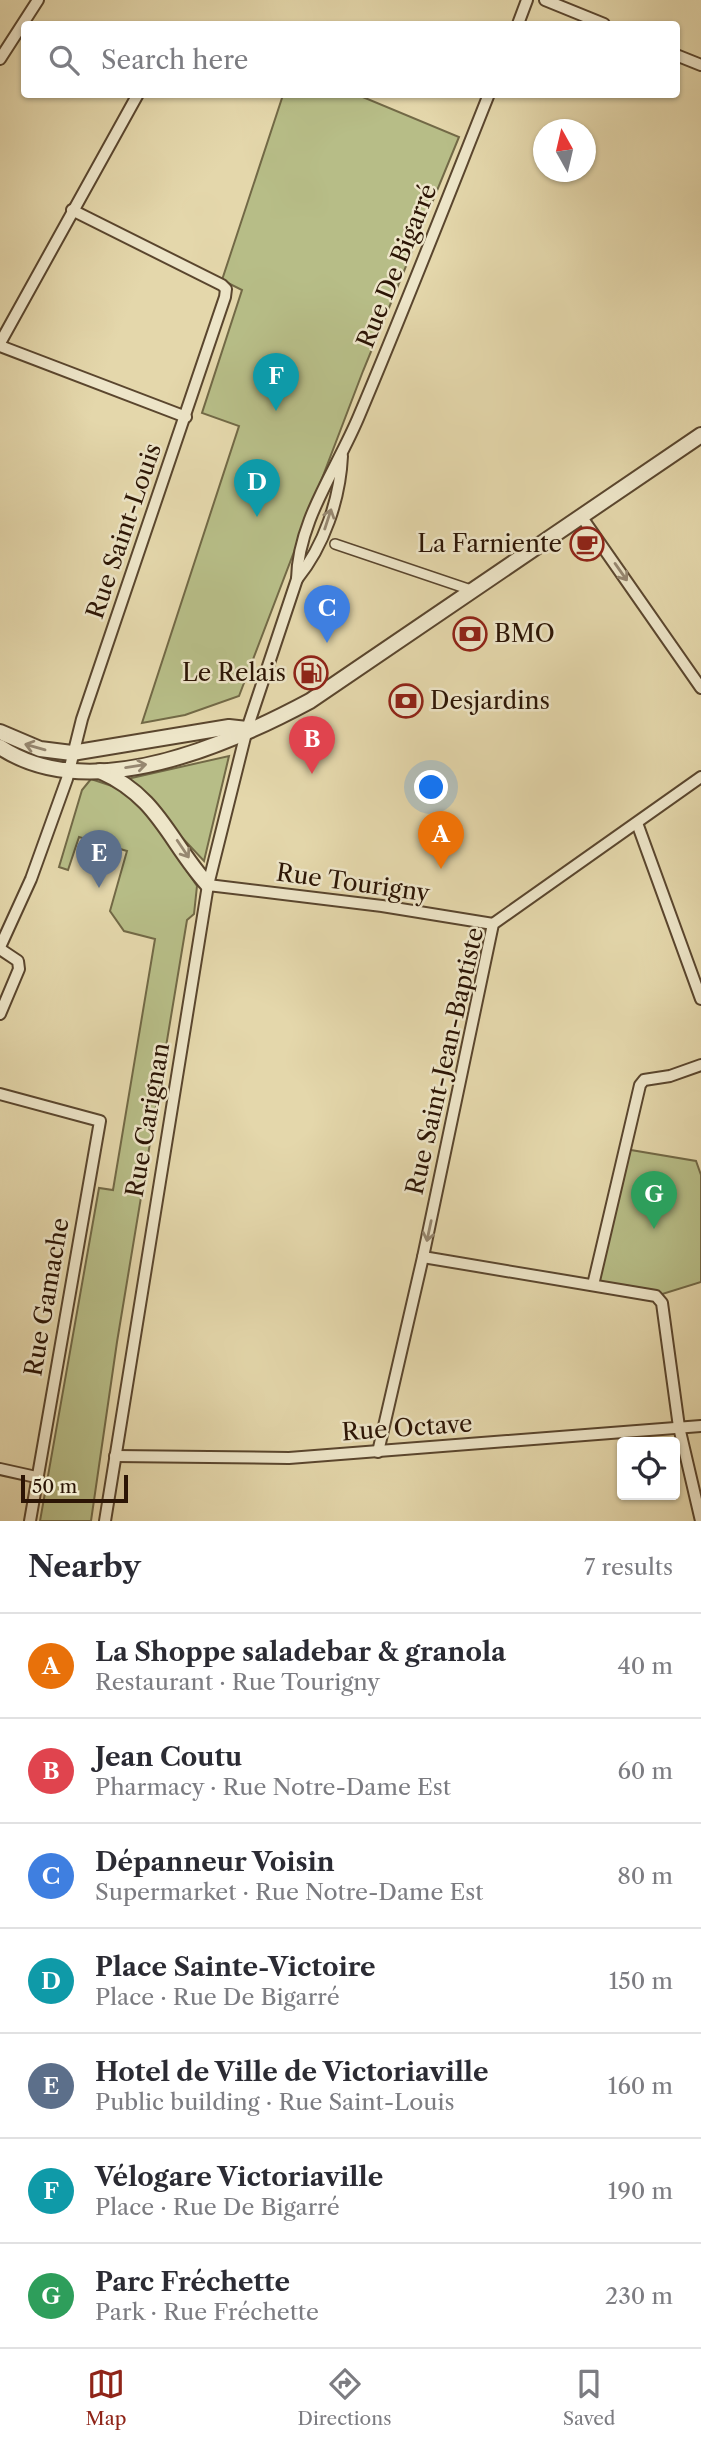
<!DOCTYPE html>
<meta charset="utf-8">
<style>
body{margin:0;font-family:"Libre Caslon Text",serif;background:#f7f7f7;color:#2b2b33}
.controls{position:absolute;right:21px;bottom:21px;display:grid;overflow:hidden;border-radius:7px;box-shadow:0 2px 5px #0004}
.controls button{width:63px;height:63px;display:grid;place-items:center;padding:0;border:0;border-bottom:2px solid #e1e1e2;background:#fff;color:#2b2b33;font:35px sans-serif}
.compass{position:absolute;left:533px;top:119px;width:63px;height:63px;border-radius:50%;background:#fff;box-shadow:0 2px 5px #0004;rotate:352deg}
.scale{position:absolute;left:21px;bottom:18px;width:107px;box-sizing:border-box;padding-left:7px;border:4px solid #2c1505;border-top:0;font-size:19px;line-height:24px;white-space:nowrap;color:#2c1505;-webkit-text-stroke:5px #ede5c8;paint-order:stroke}
.you{position:absolute;left:432px;top:788px;width:24px;height:24px;margin:-18px;border:5px solid #fff;border-radius:50%;background:#1a73e8;box-shadow:0 0 0 10px #1a73e833}
.badge{display:grid;place-items:center;width:46px;height:46px;border-radius:50%;background:#8f2418;color:#fff;font-size:23px;font-weight:700}
.pin{position:absolute;translate:-50% -58px;filter:drop-shadow(0 2px 4px #0008)}
.pin::after{content:'';position:absolute;top:37px;width:24px;height:21px;background:inherit;clip-path:polygon(0 0,100% 0,50% 100%)}
.list{margin:0;padding:0;list-style:none}
h2{display:flex;justify-content:space-between;align-items:center;height:91px;margin:0;padding:0 28px;font-size:30px}
h2 small{font-size:23px;font-weight:400;color:#7c7c81}
.list li{display:grid;grid-template-columns:46px 1fr auto;gap:21px;align-items:center;box-sizing:border-box;height:105px;padding:0 28px;border-top:2px solid #e1e1e2}
.list b{display:block;font-size:26px;white-space:nowrap}
.list p{margin:0;font-size:23px;white-space:nowrap;color:#7c7c81}
.list em{font-size:23px;font-style:normal;color:#7c7c81}
.icon{flex:none;width:38px;height:38px;fill:none;stroke:currentColor;stroke-width:2;stroke-linecap:round;stroke-linejoin:round}
.map{position:relative;flex:none;width:701px;height:1521px;overflow:hidden}
.search{position:absolute;background:#fff;box-shadow:0 2px 5px #0004;left:21px;right:21px;top:21px;height:77px;display:flex;align-items:center;gap:18px;box-sizing:border-box;padding:0 24px;border-radius:7px;color:#7c7c81;font-size:26px}
.sheet{height:826px;background:#fff}
nav{display:flex;justify-content:space-around;align-items:center;box-sizing:border-box;height:98px;border-top:2px solid #e1e1e2;background:#fff;font-size:19px;color:#7c7c81}
nav a{display:grid;justify-items:center;gap:4px}
nav .on{color:#8f2418}
.map>svg:first-child{display:block}
.green{fill:#b7bd87;stroke:#726946;stroke-width:2}
.lines{fill:none;stroke-linecap:round;stroke-linejoin:round}
.pedestrian-casing{stroke:#5a462e;stroke-width:12}
.minor-casing{stroke:#5a462e;stroke-width:14}
.tertiary-casing{stroke:#5a462e;stroke-width:18}
.pedestrian{stroke:#ede5c8;stroke-width:9}
.minor{stroke:#ede5c8;stroke-width:10}
.tertiary{stroke:#ede5c8;stroke-width:14}
.oneway{stroke:#968770}
.labels{text-anchor:middle;stroke-width:5;stroke-linejoin:round;paint-order:stroke}
.street-label{font-size:24px;fill:#2c1505;stroke:#ede5c8}
.poi-label{font-size:24px;fill:#2c1505;stroke:#ede5c8;text-anchor:end}
</style>
<div class="map">
<svg width="701" height="1521" viewBox="0 0 701 1521">
<rect width="100%" height="100%" fill="#e4d7ab"/>
<filter id="stains"><feTurbulence type="fractalNoise" baseFrequency=".00286" numOctaves="4"/><feColorMatrix values="0 0 0 0 .2 0 0 0 0 .09 0 0 0 0 .02 0 0 0 .5 -.17"/></filter>
<radialGradient id="worn" r=".72"><stop offset=".6" stop-color="#630" stop-opacity="0"/><stop offset="1" stop-color="#630" stop-opacity=".3"/></radialGradient>
<g class="green">
<polygon points="283,95 358,95 459,137 363,371 239,696 185,715 142,723 239,426 202,413 242,290 222,280"/>
<polygon points="229,756 204,861 127,779"/>
<polygon points="91,779 124,790 145,809 197,886 194,914 187,920 117,1342 91,1521 40,1521 99,1188 113,1190 155,939 124,931 110,911 127,851 79,837 68,870 59,867 82,790"/>
<polygon points="625,1149 696,1161 701,1175 701,1282 656,1296 593,1285"/>
</g>
<g class="lines">
<defs>
<polyline id="pedestrian" points="335,544 474,591"/>
<g id="minor">
<polyline points="545,0 604,24"/>
<polyline points="518,24 527,0"/>
<polyline points="676,55 701,65"/>
<polyline points="0,59 38,0"/>
<polyline points="0,343 138,94"/>
<polyline points="0,346 186,417"/>
<polyline points="581,516 701,688"/>
<path d="M297 579C324 546 340 499 342 456"/>
<polyline points="637,823 701,999"/>
<polyline points="208,885 382,906 493,924"/>
<polyline points="0,947 31,879 67,779 82,719 225,297 226,289 222,285 72,210"/>
<polyline points="0,949 18,961 19,969 0,1014"/>
<polyline points="0,1094 100,1121 30,1521"/>
<polyline points="423,1257 656,1296 662,1303 679,1427 701,1521"/>
<polyline points="593,1285 640,1085 644,1080 670,1076 701,1065"/>
<polyline points="378,1452 423,1257 493,924 701,777"/>
<polyline points="115,1456 289,1458 701,1426"/>
<polyline points="0,1469 36,1477"/>
<path d="M105 1521 208 885 247 729 297 579C298 521 337 469 359 416 404 310 446 202 489 94"/>
</g>
<g id="tertiary">
<polyline points="0,732 40,749 72,753 229,727 247,729"/>
<path d="M0 747C89 806 226 746 310 701L701 435"/>
<path d="M100 771C159 797 169 842 208 885"/>
</g>
</defs>
<use href="#pedestrian" class="pedestrian-casing"/>
<use href="#minor" class="minor-casing"/>
<use href="#tertiary" class="tertiary-casing"/>
<use href="#pedestrian" class="pedestrian"/>
<use href="#minor" class="minor"/>
<use href="#tertiary" class="tertiary"/>
</g>
<defs><path id="oneway-shaft" d="M-6 0H5M1.5-3L5.5 0L1.5 3" fill="none" stroke-width="1.6" stroke-linecap="round" stroke-linejoin="round" transform="scale(1.75)"/></defs>
<g class="oneway">
<use href="#oneway-shaft" transform="translate(328 519) rotate(-72)"/>
<use href="#oneway-shaft" transform="translate(621 572) rotate(55)"/>
<use href="#oneway-shaft" transform="translate(35 747) rotate(-164)"/>
<use href="#oneway-shaft" transform="translate(136 766) rotate(-9)"/>
<use href="#oneway-shaft" transform="translate(183 849) rotate(56)"/>
<use href="#oneway-shaft" transform="translate(429 1231) rotate(102)"/>
</g>
<defs>
<symbol id="cafe-ring" viewBox="-11 -11 22 22"><circle r="9.5" fill="#ede5c8" stroke="#8f2418" stroke-width="1.5"/><path d="M-5.5-4.5H6V0H3Q3 3.5 0 3.5H-2.5Q-5.5 3.5-5.5 0ZM3-3.2v2h1.7v-2ZM-6 4.5H4V6H-6Z" fill="#8f2418"/></symbol>
<symbol id="bank-ring" viewBox="-11 -11 22 22"><circle r="9.5" fill="#ede5c8" stroke="#8f2418" stroke-width="1.5"/><path d="M-6-4H6V4H-6ZM0-2.3a2.3 2.3 0 1 0 0 4.6a2.3 2.3 0 1 0 0-4.6Z" fill="#8f2418"/></symbol>
<symbol id="fuel-ring" viewBox="-11 -11 22 22"><circle r="9.5" fill="#ede5c8" stroke="#8f2418" stroke-width="1.5"/><path d="M-5.5-6h7V0h2V4h1.3V-2.5L3-4.5l.8-.8L6-3V5H2.5V1h-1V6h-7ZM-4.2-4.7v3.2H.2V-4.7Z" fill="#8f2418"/></symbol>
</defs>
<g fill-rule="evenodd">
<use href="#cafe-ring" x="568" y="525" width="38" height="38"/>
<use href="#bank-ring" x="451" y="615" width="38" height="38"/>
<use href="#fuel-ring" x="292" y="654" width="38" height="38"/>
<use href="#bank-ring" x="387" y="682" width="38" height="38"/>
</g>
<g class="labels">
<g class="street-label">
<text transform="translate(397 266) rotate(-68)" y="8">Rue De Bigarré</text>
<text transform="translate(124 531) rotate(-71)" y="8">Rue Saint-Louis</text>
<text transform="translate(353 883) rotate(8)" y="8">Rue Tourigny</text>
<text transform="translate(445 1061) rotate(-77)" y="8">Rue Saint-Jean-Baptiste</text>
<text transform="translate(148 1120) rotate(-80)" y="8">Rue Carignan</text>
<text transform="translate(47 1297) rotate(-80)" y="8">Rue Gamache</text>
<text transform="translate(407 1428) rotate(-4)" y="8">Rue Octave</text>
</g>
<g class="poi-label">
<text x="562" y="552">La Farniente</text>
<text x="494" y="642" text-anchor="start">BMO</text>
<text x="286" y="681">Le Relais</text>
<text x="430" y="709" text-anchor="start">Desjardins</text>
</g>
</g>
<rect width="100%" height="100%" filter="url(#stains)"/>
<rect width="100%" height="100%" fill="url(#worn)"/>
</svg>
<div class="controls">
<button><svg class="icon" aria-label="locate" viewBox="0 0 24 24"><circle cx="12" cy="12" r="6"/><path d="M12 2v4M12 18v4M2 12h4M18 12h4"/></svg></button>
</div>
<svg class="compass" viewBox="-18 -18 36 36"><path d="M0-13l5 13h-10z" fill="#e53935"/><path d="M0 13l5-13h-10z" fill="#7c7c81"/></svg>
<div class="scale">50 m</div>
<div class="you"></div>
<div class="pin badge" style="left:441px;top:869px;background:#e8710a">A</div>
<div class="pin badge" style="left:312px;top:774px;background:#e0444e">B</div>
<div class="pin badge" style="left:327px;top:643px;background:#3f7fe0">C</div>
<div class="pin badge" style="left:257px;top:517px;background:#0f9aa8">D</div>
<div class="pin badge" style="left:99px;top:888px;background:#5c6f8a">E</div>
<div class="pin badge" style="left:276px;top:411px;background:#0f9aa8">F</div>
<div class="pin badge" style="left:654px;top:1229px;background:#2e9e5b">G</div>
<div class="search"><svg class="icon" aria-label="search" viewBox="0 0 24 24"><circle cx="10" cy="10" r="6"/><path d="M15 15l6 6"/></svg>Search here</div>
</div>
<section class="sheet">
<h2>Nearby<small>7 results</small></h2>
<ul class="list">
<li><span class="badge" style="background:#e8710a">A</span><div><b>La Shoppe saladebar &amp; granola</b><p>Restaurant · Rue Tourigny</p></div><em>40 m</em></li>
<li><span class="badge" style="background:#e0444e">B</span><div><b>Jean Coutu</b><p>Pharmacy · Rue Notre-Dame Est</p></div><em>60 m</em></li>
<li><span class="badge" style="background:#3f7fe0">C</span><div><b>Dépanneur Voisin</b><p>Supermarket · Rue Notre-Dame Est</p></div><em>80 m</em></li>
<li><span class="badge" style="background:#0f9aa8">D</span><div><b>Place Sainte-Victoire</b><p>Place · Rue De Bigarré</p></div><em>150 m</em></li>
<li><span class="badge" style="background:#5c6f8a">E</span><div><b>Hotel de Ville de Victoriaville</b><p>Public building · Rue Saint-Louis</p></div><em>160 m</em></li>
<li><span class="badge" style="background:#0f9aa8">F</span><div><b>Vélogare Victoriaville</b><p>Place · Rue De Bigarré</p></div><em>190 m</em></li>
<li><span class="badge" style="background:#2e9e5b">G</span><div><b>Parc Fréchette</b><p>Park · Rue Fréchette</p></div><em>230 m</em></li>
</ul>
</section>
<nav>
<a class="on"><svg class="icon" aria-label="map" viewBox="0 0 24 24"><path d="M3 6l6-2 6 2 6-2v14l-6 2-6-2-6 2zM9 4v14M15 6v14"/></svg>Map</a>
<a><svg class="icon" aria-label="directions" viewBox="0 0 24 24"><path d="M12 3l9 9-9 9-9-9zM9 14v-3h6M13 9l2 2-2 2"/></svg>Directions</a>
<a><svg class="icon" aria-label="saved" viewBox="0 0 24 24"><path d="M7 4h10v16l-5-4-5 4z"/></svg>Saved</a>
</nav>
